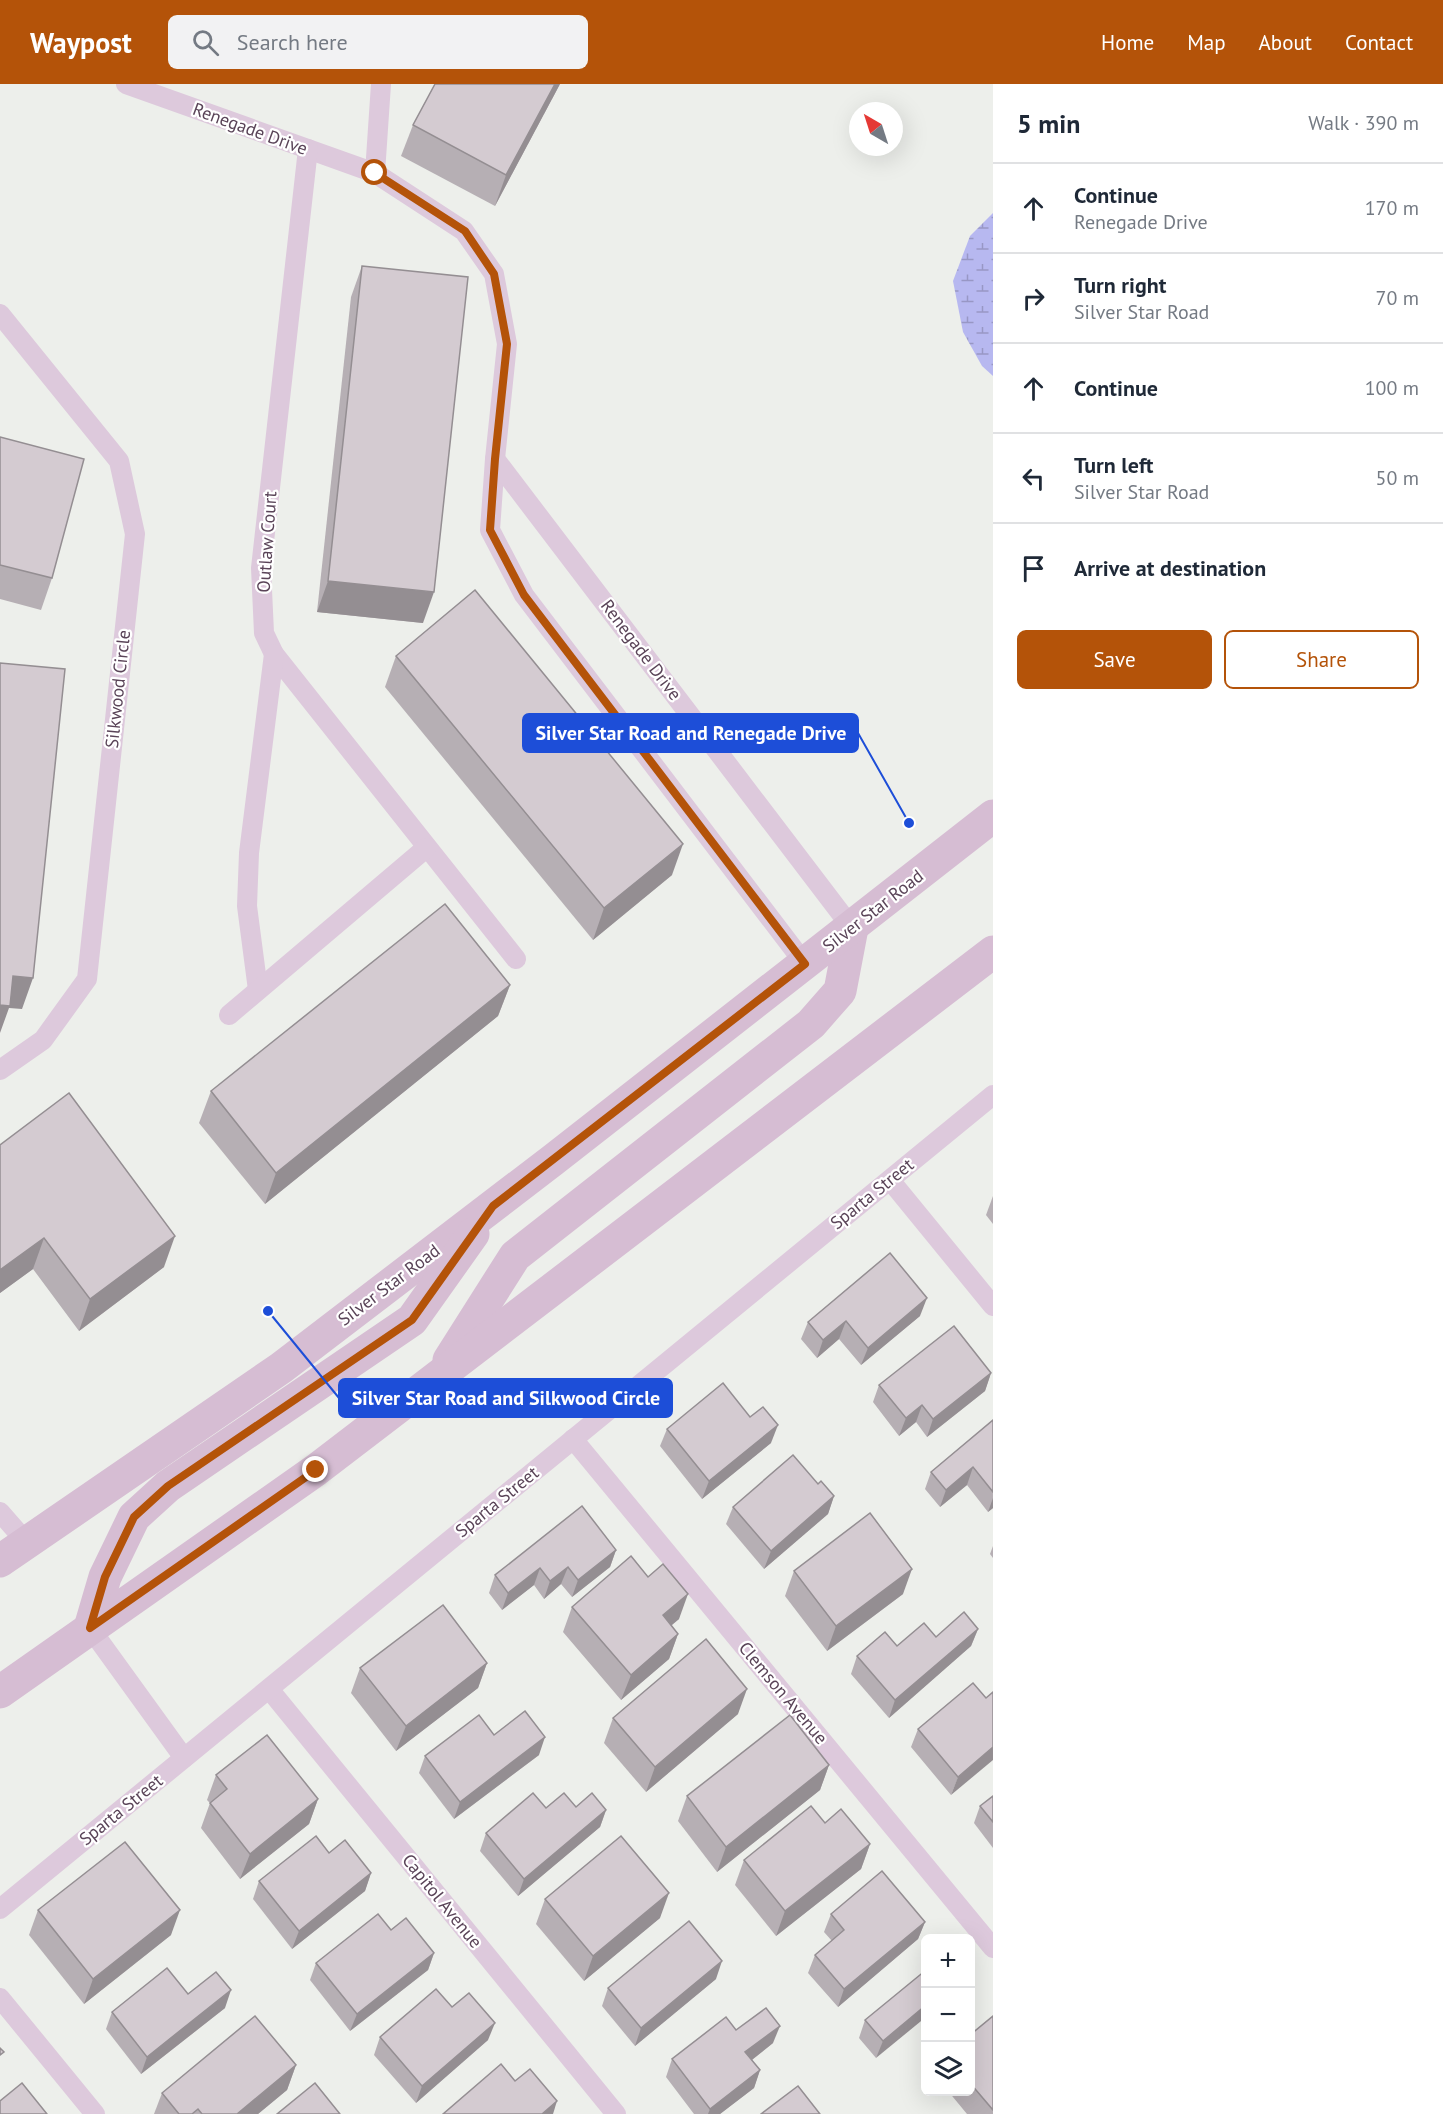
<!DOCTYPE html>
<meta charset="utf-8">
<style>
body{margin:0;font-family:"PT Sans",sans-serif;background:#f2f2f3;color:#1f2937}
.controls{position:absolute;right:18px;bottom:18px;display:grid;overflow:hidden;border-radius:9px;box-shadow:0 6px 24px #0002}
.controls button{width:54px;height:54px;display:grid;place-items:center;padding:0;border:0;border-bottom:2px solid #e0e1e3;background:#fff;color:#1f2937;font:30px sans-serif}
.compass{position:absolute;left:849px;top:18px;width:54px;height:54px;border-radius:50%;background:#fff;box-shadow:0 6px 24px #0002;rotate:321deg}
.stop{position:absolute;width:18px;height:18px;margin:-14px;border:4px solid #b45309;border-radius:50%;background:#fff}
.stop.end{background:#b45309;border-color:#fff;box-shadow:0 2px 6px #0008}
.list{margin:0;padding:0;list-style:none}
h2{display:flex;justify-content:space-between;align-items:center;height:78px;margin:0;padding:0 24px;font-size:26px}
h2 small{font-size:20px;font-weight:400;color:#747a83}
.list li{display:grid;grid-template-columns:39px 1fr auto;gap:18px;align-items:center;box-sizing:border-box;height:90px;padding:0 24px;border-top:2px solid #e0e1e3}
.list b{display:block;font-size:22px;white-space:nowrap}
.list p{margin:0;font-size:20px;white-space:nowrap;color:#747a83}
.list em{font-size:20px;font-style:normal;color:#747a83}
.actions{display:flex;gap:12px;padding:18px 24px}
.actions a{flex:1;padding:14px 0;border:2px solid #b45309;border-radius:9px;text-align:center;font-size:21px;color:#b45309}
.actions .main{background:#b45309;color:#fff}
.icon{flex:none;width:33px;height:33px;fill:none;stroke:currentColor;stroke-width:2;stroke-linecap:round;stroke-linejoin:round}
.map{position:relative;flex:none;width:993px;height:2030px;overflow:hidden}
header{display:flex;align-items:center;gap:36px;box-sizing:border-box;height:84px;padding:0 30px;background:#b45309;color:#fff}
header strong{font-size:28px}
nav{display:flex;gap:33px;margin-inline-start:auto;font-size:21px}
.search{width:420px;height:54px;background:#f2f2f3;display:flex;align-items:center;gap:15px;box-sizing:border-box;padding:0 21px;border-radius:9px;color:#747a83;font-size:22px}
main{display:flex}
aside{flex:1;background:#fff}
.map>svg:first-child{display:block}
.wetland{fill:url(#wetland-marsh)}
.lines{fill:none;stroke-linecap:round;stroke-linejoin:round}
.lane{stroke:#ddc9dc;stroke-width:20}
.secondary{stroke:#d6bdd3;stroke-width:33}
.wall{fill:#b6afb4}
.shaded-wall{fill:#948e92}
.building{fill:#d4cbd1;stroke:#948e92;stroke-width:1.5}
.route{stroke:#b45309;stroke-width:8}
.labels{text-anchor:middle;stroke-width:4.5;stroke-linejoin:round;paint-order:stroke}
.street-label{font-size:18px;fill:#5a4458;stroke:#fff}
.leader{fill:none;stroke:#1d4ed8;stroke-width:2}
.callout-dot{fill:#1d4ed8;stroke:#fff;stroke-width:2}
.callout{fill:#1d4ed8;stroke:#1d4ed8;stroke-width:2}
.callout-label{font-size:20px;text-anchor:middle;font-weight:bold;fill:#fff}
</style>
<header>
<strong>Waypost</strong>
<div class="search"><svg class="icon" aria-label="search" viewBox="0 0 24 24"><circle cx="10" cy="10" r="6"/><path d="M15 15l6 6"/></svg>Search here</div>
<nav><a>Home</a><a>Map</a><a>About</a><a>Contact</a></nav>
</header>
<main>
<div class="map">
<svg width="993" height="2030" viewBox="0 0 993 2030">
<defs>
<pattern id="wetland-marsh" width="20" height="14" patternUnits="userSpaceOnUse" patternTransform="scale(1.5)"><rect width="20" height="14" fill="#b7b8f0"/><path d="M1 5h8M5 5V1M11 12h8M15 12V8" fill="none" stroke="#9897c5"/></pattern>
</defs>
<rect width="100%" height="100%" fill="#edefeb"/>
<polygon class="wetland" points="993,129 993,292 982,282 963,248 953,197 970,152"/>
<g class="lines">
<g class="lane">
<polyline points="126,0 375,89 464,147 494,190 507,260 495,375 490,446 524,511 805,880"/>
<polyline points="308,65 261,484 264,549 274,570 516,875"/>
<polyline points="375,89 381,0"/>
<polyline points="0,230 119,377 135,450 87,895 43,956 0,986"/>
<polyline points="495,375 852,844"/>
<polyline points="258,906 247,822 249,769 274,570"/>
<polyline points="229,931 426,764"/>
<polyline points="890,1096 993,1222"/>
<polyline points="573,1355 993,1864"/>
<polyline points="0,1428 27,1459"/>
<polyline points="90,1544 184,1674"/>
<polyline points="269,1605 616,2030"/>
<polyline points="0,1825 993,1011"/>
<polyline points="0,1914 95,2030"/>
</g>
<g class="secondary">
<polyline points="449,1276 515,1172 811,940 840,907 852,844"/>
<polyline points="0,1477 281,1284 553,1076 993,732"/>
<polyline points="90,1544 105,1493 134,1433 168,1402 412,1236 473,1150"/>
<polyline points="0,1608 316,1386 993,868"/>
</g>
</g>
<g class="wall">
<polygon points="435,0 560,0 495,122 401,72 413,41"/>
<polygon points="362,182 423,539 317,528 351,213"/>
<polygon points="0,353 52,494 41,526 0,515"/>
<polygon points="396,572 672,791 593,856 385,603"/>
<polygon points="510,901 498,932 265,1120 199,1039 211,1007"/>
<polygon points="0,1061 164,1183 79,1247 33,1185 0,1209"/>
<polygon points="993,1112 993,1140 986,1131"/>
<polygon points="920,1232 861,1281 839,1255 817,1274 801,1255 808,1238"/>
<polygon points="991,1289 985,1307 927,1353 916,1338 899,1352 873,1318 879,1301"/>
<polygon points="993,1336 993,1424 988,1428 967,1401 940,1423 925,1405 931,1388"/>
<polygon points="667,1345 771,1359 702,1415 660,1362"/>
<polygon points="834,1412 828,1430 764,1485 726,1440 733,1423"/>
<polygon points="993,1462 993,1474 990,1470"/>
<polygon points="616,1466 610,1483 572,1513 561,1500 544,1515 534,1501 502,1526 489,1509 495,1491"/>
<polygon points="794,1487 903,1510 827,1567 785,1512"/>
<polygon points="572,1523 679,1535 671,1542 678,1550 669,1575 621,1616 563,1548"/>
<polygon points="978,1545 971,1562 889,1634 851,1590 857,1572 936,1553"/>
<polygon points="487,1579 478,1604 396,1667 351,1609 360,1584"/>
<polygon points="993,1608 951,1711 911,1663 918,1645 986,1614"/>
<polygon points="738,1630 646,1708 604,1659 613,1634"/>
<polygon points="494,1651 539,1671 454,1735 419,1689 425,1672"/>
<polygon points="829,1681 820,1706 717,1788 678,1737 687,1712"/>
<polygon points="216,1691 318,1715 309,1740 240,1795 201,1744 210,1719 207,1716"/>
<polygon points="993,1712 993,1764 974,1739 980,1722"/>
<polygon points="576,1723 606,1726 600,1743 518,1812 480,1767 486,1749 546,1724"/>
<polygon points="825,1739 870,1760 861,1785 776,1852 735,1801 744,1776"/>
<polygon points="371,1789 365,1807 292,1865 253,1815 259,1797"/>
<polygon points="545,1815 660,1834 584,1897 536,1840"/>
<polygon points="38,1826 171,1851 84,1920 29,1851"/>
<polygon points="831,1830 925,1838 918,1855 838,1923 808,1889 815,1871 832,1857 824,1848"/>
<polygon points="391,1846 434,1869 428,1886 350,1947 310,1896 316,1879"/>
<polygon points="926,1886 876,1974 859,1954 865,1936"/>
<polygon points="716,1895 635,1962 602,1922 608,1904"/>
<polygon points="452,1923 488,1956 416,2019 374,1971 380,1953"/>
<polygon points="225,1924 141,1990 106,1945 112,1928"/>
<polygon points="993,1932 993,2030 967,2030 948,2007 970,2007 970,1951"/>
<polygon points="736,1946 773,1959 752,1976 760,1986 754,2004 720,2030 694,2030 666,1993 672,1975"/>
<polygon points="296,1981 287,2006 258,2030 154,2030 162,2009"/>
</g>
<g class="shaded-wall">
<polygon points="555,0 560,0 495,122 506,91"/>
<polygon points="328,497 434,508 423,539 317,528"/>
<polygon points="683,760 672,791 593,856 604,824"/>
<polygon points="13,892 33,894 22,925 9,924 0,949 0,921"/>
<polygon points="510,901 498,932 265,1120 276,1089"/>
<polygon points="175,1152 164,1183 79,1247 90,1215"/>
<polygon points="44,1154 33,1185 0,1209 0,1186"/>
<polygon points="927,1214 920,1232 861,1281 868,1264"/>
<polygon points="846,1237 839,1255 817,1274 823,1256"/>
<polygon points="991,1289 985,1307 927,1353 933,1335"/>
<polygon points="922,1321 916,1338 899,1352 906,1334"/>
<polygon points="778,1341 771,1359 702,1415 709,1397"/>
<polygon points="973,1383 967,1401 940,1423 946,1406"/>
<polygon points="834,1412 828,1430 764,1485 771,1467"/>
<polygon points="993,1414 993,1424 988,1428"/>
<polygon points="616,1466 610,1483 572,1513 578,1496"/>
<polygon points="568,1483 561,1500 544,1515 550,1497"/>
<polygon points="540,1484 534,1501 502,1526 508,1509"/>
<polygon points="912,1485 903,1510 827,1567 836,1542"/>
<polygon points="688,1510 679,1535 653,1556 663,1531"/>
<polygon points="978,1545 971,1562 889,1634 895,1616"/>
<polygon points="678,1550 669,1575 621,1616 631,1591"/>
<polygon points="487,1579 478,1604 396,1667 406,1642"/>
<polygon points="747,1605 738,1630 646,1708 655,1683"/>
<polygon points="545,1653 539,1671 454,1735 460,1718"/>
<polygon points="993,1663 993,1676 951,1711 958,1693"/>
<polygon points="829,1681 820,1706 717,1788 726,1763"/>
<polygon points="318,1715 309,1740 240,1795 250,1770"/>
<polygon points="606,1726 600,1743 518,1812 524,1795"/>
<polygon points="870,1760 861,1785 776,1852 785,1827"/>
<polygon points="371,1789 365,1807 292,1865 299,1847"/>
<polygon points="669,1809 660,1834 584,1897 593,1872"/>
<polygon points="180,1826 171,1851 84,1920 93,1895"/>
<polygon points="925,1838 918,1855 838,1923 844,1905"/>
<polygon points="434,1869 428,1886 350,1947 357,1930"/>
<polygon points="722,1877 716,1895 635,1962 641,1944"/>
<polygon points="231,1906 225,1924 141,1990 147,1973"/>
<polygon points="926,1921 926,1933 876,1974 883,1957"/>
<polygon points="495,1939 488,1956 416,2019 422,2002"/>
<polygon points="780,1942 773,1959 739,1986 745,1968"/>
<polygon points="296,1981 287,2006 258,2030 237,2030"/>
<polygon points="760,1986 754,2004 720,2030 708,2030 710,2025"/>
<polygon points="557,2017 553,2030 542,2030"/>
</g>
<g class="building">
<polygon points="435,0 555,0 506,91 413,41"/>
<polygon points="362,182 468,193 434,508 328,497"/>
<polygon points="0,353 84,375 52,494 0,481"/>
<polygon points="475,506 683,760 604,824 396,572"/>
<polygon points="0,579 65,585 33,894 13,892 10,922 0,921"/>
<polygon points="445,820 510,901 276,1089 211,1007"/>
<polygon points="69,1009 175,1152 90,1215 44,1154 0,1186 0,1061"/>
<polygon points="890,1169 927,1214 868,1264 846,1237 823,1256 808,1238"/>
<polygon points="954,1242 991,1289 933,1335 922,1321 906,1334 879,1301"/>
<polygon points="723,1299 750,1333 763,1323 778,1341 709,1397 667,1345"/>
<polygon points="993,1336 993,1408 973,1383 946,1406 931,1388"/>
<polygon points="793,1371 818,1400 821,1397 834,1412 771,1467 733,1423"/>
<polygon points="582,1422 616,1466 578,1496 568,1483 550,1497 540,1484 508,1509 495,1491"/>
<polygon points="870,1429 912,1485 836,1542 794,1487"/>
<polygon points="631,1472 648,1493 663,1480 688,1510 663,1531 678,1550 631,1591 572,1523"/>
<polygon points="443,1521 487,1579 406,1642 360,1584"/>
<polygon points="964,1528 978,1545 895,1616 857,1572 885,1548 897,1562 924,1539 936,1553"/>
<polygon points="706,1555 747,1605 655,1683 613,1634"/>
<polygon points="973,1599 986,1614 993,1608 993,1663 958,1693 918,1645"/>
<polygon points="525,1627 545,1653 460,1718 425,1672 479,1631 494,1651"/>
<polygon points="790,1631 829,1681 726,1763 687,1712"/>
<polygon points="267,1651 318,1715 250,1770 210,1719 227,1705 216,1691"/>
<polygon points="533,1709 546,1724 564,1709 576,1723 592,1709 606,1726 524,1795 486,1749"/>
<polygon points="993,1712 993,1738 980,1722"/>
<polygon points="811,1722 825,1739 841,1725 870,1760 785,1827 744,1776"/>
<polygon points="316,1752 329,1769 345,1756 371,1789 299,1847 259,1797"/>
<polygon points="621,1752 669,1809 593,1872 545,1815"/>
<polygon points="125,1758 180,1826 93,1895 38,1826"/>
<polygon points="882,1787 925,1838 844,1905 815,1871 844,1846 831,1830"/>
<polygon points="378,1830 391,1846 406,1834 434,1869 357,1930 316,1879"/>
<polygon points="689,1837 722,1877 641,1944 608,1904"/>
<polygon points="167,1884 188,1910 216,1888 231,1906 147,1973 112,1928"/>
<polygon points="926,1886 926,1921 883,1957 865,1936"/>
<polygon points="436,1905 452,1923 469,1909 495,1939 422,2002 380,1953"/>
<polygon points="766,1924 780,1942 745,1968 760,1986 710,2025 672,1975 726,1933 736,1946"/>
<polygon points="255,1932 296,1981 237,2030 202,2030 198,2025 192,2030 179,2030 162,2009"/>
<polygon points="993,1932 993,2026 970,1999 970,1951"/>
<polygon points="0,1964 4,1968 0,1971"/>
<polygon points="501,1980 515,1997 530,1985 557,2017 542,2030 443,2030"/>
<polygon points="22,1999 47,2030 0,2030 0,2017"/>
<polygon points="315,1999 340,2030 277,2030"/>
<polygon points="798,2002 820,2030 761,2030"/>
</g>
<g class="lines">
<polyline class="route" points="316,1386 90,1544 105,1493 134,1433 168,1402 412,1236 493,1122 805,880 524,511 490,446 495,375 507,260 494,190 465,147 375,89"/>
</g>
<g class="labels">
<g class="street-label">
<text transform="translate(250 45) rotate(20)" y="6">Renegade Drive</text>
<text transform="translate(267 458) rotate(-86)" y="6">Outlaw Court</text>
<text transform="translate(641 566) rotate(53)" y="6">Renegade Drive</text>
<text transform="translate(118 605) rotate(-84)" y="6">Silkwood Circle</text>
<text transform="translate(873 827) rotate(-38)" y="6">Silver Star Road</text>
<text transform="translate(872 1110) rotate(-39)" y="6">Sparta Street</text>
<text transform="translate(389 1201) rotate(-37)" y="6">Silver Star Road</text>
<text transform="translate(497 1418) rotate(-39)" y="6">Sparta Street</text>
<text transform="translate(783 1609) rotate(50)" y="6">Clemson Avenue</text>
<text transform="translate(121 1726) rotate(-39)" y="6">Sparta Street</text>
<text transform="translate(442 1817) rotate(51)" y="6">Capitol Avenue</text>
</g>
</g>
<path class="leader" d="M909 739L858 649M268 1227L339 1314"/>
<g class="callout-dot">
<circle cx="909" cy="739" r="6"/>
<circle cx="268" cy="1227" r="6"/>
</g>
<g class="callout">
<rect x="523" y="630" width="335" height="38" rx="6"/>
<rect x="339" y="1295" width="333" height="38" rx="6"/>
</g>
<g class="callout-label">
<text x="691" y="656">Silver Star Road and Renegade Drive</text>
<text x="506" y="1321">Silver Star Road and Silkwood Circle</text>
</g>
</svg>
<div class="controls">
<button>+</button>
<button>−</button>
<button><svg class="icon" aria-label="layers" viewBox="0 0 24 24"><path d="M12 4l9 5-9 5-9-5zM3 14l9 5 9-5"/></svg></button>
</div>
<svg class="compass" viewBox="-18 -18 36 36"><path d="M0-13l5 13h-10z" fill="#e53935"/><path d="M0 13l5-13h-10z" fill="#747a83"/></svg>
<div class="stop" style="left:375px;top:89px"></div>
<div class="stop end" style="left:316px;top:1386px"></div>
</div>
<aside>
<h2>5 min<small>Walk · 390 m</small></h2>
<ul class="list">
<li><svg class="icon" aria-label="ahead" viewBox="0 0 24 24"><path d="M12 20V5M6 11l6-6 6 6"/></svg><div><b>Continue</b><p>Renegade Drive</p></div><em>170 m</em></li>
<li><svg class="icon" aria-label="right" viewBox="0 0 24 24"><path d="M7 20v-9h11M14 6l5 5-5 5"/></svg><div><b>Turn right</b><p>Silver Star Road</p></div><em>70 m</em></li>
<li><svg class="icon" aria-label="ahead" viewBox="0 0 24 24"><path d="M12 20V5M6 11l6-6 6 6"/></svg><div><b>Continue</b></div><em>100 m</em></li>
<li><svg class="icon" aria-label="left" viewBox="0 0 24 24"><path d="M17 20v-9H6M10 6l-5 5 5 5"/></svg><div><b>Turn left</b><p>Silver Star Road</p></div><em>50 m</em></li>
<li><svg class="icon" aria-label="arrive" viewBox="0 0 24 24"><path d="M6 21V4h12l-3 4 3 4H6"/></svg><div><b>Arrive at destination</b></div></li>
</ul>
<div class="actions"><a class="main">Save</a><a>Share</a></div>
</aside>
</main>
